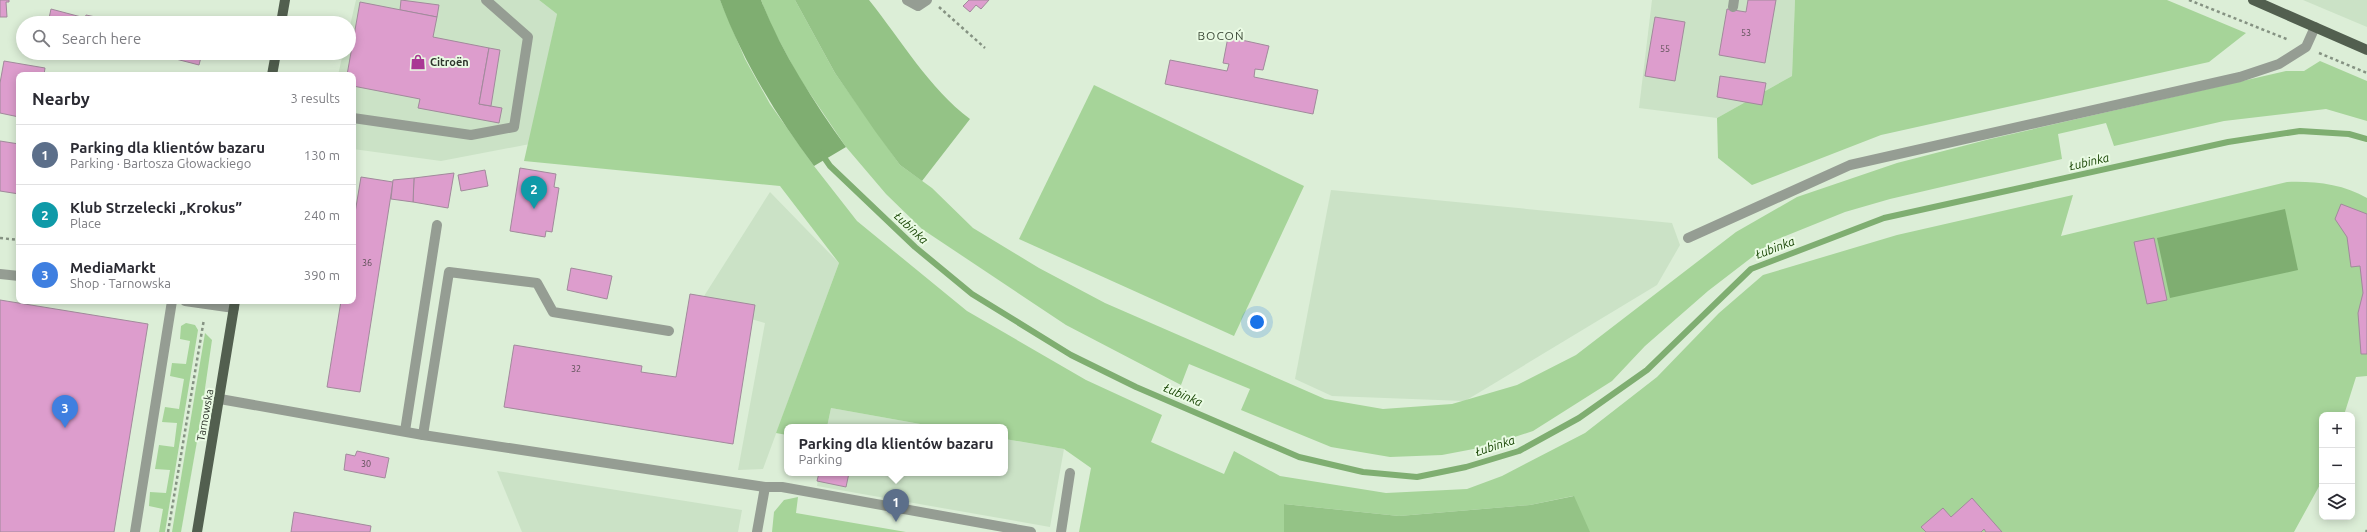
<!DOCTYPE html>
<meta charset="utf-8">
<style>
body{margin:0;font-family:Ubuntu,sans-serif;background:#f2f2f3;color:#2b2b33}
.controls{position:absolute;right:12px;bottom:12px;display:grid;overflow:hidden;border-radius:8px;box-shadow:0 2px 10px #0003}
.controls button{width:36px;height:36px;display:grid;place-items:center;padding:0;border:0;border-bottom:1px solid #e1e1e2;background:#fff;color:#2b2b33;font:20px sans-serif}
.you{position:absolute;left:1257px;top:322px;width:14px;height:14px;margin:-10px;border:3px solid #fff;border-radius:50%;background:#1a73e8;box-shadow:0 0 0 6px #1a73e833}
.badge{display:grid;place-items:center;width:26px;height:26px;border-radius:50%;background:#a93894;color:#fff;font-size:13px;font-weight:700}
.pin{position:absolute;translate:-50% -33px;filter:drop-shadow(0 1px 2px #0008)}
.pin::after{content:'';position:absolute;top:21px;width:14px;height:12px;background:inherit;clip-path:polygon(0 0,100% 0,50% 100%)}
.popup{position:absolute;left:784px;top:424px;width:224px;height:52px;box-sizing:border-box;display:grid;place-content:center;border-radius:8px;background:#fff;filter:drop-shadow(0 1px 3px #0005);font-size:13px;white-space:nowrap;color:#7c7c81}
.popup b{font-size:15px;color:#2b2b33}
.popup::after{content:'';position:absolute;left:50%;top:100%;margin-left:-8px;border:8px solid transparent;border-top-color:#fff}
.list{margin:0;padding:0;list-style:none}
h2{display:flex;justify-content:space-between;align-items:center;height:52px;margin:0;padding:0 16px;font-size:17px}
h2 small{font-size:13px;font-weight:400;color:#7c7c81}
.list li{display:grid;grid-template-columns:26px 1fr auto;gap:12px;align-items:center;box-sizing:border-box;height:60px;padding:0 16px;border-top:1px solid #e1e1e2}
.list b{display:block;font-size:15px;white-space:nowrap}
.list p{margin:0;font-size:13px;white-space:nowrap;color:#7c7c81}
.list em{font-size:13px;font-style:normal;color:#7c7c81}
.icon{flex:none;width:22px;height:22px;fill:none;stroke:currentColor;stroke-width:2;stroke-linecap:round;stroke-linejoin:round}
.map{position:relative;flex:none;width:2367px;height:532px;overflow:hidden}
.search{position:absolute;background:#fff;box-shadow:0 2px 10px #0003;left:16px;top:16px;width:340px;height:44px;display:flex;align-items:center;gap:10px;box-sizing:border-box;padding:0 14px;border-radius:22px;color:#7c7c81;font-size:15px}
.panel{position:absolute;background:#fff;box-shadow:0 2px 10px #0003;left:16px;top:72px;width:340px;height:232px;border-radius:8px}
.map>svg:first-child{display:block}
.built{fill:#cbe2c6}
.green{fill:#a6d499}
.forest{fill:#94c386}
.water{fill:#7fae71}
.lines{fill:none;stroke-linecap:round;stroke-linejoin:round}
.stream{stroke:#7fae71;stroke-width:6}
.building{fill:#dd9dcd;stroke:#a18a9b}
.path{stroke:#859282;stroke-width:2.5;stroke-dasharray:3 3;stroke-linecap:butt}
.minor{stroke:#959d93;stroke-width:10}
.major{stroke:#525f4f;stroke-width:10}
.labels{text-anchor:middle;stroke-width:4;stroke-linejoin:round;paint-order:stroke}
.number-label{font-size:9px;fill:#5a4f54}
.poi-label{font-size:11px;font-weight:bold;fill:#2e352c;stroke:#eafbe4;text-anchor:start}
.street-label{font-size:11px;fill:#2e352c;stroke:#eafbe4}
.neighbourhood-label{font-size:12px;letter-spacing:1px;fill:#3c4a37;stroke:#eafbe4}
.water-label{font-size:12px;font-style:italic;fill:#174403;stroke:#eafbe4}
</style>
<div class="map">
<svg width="2367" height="532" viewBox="0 0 2367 532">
<rect width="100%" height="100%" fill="#dceed7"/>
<g class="built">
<polygon points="356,0 539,0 557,14 530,144 441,161 353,149 353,75 338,75 343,53 349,53 349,30"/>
<polygon points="1652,0 1795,0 1792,76 1717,118 1639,108"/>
<polygon points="2303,0 2367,0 2367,27"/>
<polygon points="1331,190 1672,223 1680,245 1657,285 1465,401 1332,396 1295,379"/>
<polygon points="770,192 839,263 763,469 738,470 765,323 699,304"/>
<polygon points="831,408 937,427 827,427"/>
<polygon points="1005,439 1064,449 1050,527 817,486 819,473 1005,473"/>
<polygon points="497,471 742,510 738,532 522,532"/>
</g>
<g class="green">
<path d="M539 0H720L745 59 770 104 814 166 857 221 967 311 1086 380 1162 415 1151 442 1224 474 1234 451 1280 476 1386 493 1467 489 1502 476 1585 433 1657 377 1719 313 1763 275 1897 235 2073 195 2061 236 2287 182C2314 181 2343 184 2367 198V376L2356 377 2344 415H2322V481L2294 532H1587L1573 496 1530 505 1399 516 1284 504V532H1079L1091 468 1064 449 1005 439V427H937L831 408 827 427H787V435L776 433 839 263 780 186 524 161 557 14Z"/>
<polygon points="761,0 795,0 835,73 900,165 932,188 973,228 1039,268 1105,303 1325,399 1383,409 1452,404 1517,385 1576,355 1736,232 1797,197 1897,163 1990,139 2286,71 2304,71 2320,61 2367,81 2367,121 2326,109 2224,121 2114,146 2106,123 2058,134 2062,159 1890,199 1845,212 1773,241 1708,291 1645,346 1612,381 1533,431 1484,447 1442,455 1390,457 1331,447 1241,410 1250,389 1189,364 1181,385 1066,325 922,229 886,194 846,147 798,76 772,27"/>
<polygon points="1795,0 2167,0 2246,33 2209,62 1881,135 1752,185 1718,158 1717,118 1792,76"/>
<polygon points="1094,85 1304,186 1234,336 1019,239"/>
<polygon points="186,323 195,325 198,330 165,532 159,532 163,509 149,506 150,492 166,493 170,470 155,469 159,445 174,447 177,423 162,422 165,407 179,409 184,379 170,376 172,363 186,364 190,341 180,339 181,326"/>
<polygon points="205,333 212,340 199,430 181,532 172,532"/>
<polygon points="798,497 796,513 906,532 772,532 774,512 784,500"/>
</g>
<g class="forest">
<path d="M795 0H869C901 40 929 88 970 119L922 181 900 165 875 131 835 73Z"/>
<polygon points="1574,496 1590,532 1284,532 1284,504 1399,516 1530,505"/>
</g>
<g class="water">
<path d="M720 0H761C782 53 813 101 846 147L814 166C775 114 743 61 720 0Z"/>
<polygon points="2285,209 2298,270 2170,298 2157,238"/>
</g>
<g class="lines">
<polyline class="stream" points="821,153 830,166 915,247 972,294 1071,355 1136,387 1299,457 1363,472 1417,477 1466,467 1519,451 1579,418 1647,370 1751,269 1884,218 2228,142 2300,131 2349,134 2367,139"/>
</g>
<g class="building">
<polygon points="0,0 9,0 9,2 6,2 7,17 0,17"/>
<polygon points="401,0 439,5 437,17 400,10"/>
<polygon points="969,0 989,0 981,9 976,5 970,12 963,6"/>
<polygon points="1748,0 1776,0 1765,63 1719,55 1727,9 1746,12"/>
<polygon points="360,2 437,17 433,37 489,48 479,104 502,108 499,123 418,108 420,99 353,86 353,75 347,75"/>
<polygon points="51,9 85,18 86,15 124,23 48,23"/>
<polygon points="1655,17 1685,22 1675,81 1645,76"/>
<polygon points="1228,37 1269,46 1263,70 1255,69 1254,77 1318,90 1313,114 1165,84 1170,60 1227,71 1229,64 1223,63"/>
<polygon points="489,48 500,50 491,106 479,104"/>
<polygon points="173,53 202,53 199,65 172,58"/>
<polygon points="4,61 45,68 44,75 19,75 19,117 0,113 0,83"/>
<polygon points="1720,76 1766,83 1762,105 1717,97"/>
<polygon points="0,141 19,144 19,194 0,191"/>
<polygon points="520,168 556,174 554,187 559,188 552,232 546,231 545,237 510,231"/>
<polygon points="485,170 488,186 461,191 458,175"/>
<polygon points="454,173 448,208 413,202 414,178"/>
<polygon points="361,177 393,182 360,392 327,387 341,301 353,301 353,225"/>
<polygon points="414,178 413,202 391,199 393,180"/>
<polygon points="2341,204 2367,214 2367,354 2361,354 2358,313 2363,293 2360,266 2351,267 2347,237 2335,219"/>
<polygon points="2154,238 2167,300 2147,304 2134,242"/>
<polygon points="571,268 612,276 607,299 567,290"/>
<polygon points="690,294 755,305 733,444 504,407 514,345 642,366 641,372 676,377"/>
<polygon points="0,300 148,324 114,532 0,532"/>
<polygon points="357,451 389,458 385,478 344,470 346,454 355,456"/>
<polygon points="819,473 849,473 846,487 817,481"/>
<polygon points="1972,498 2002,532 1986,532 1984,529 1981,532 1926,532 1921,527 1943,508 1951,517"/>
<polygon points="294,512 371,526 370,532 291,532"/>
</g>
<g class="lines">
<g class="path">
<polyline points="2189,0 2289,40"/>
<polyline points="939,7 985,48"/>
<polyline points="2319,53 2367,73"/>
<polyline points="0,238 19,240"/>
<polyline points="168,532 204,319"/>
<polyline points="2366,532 2367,530"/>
</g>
<g class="minor">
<polyline points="907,0 918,6 927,0"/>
<polyline points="1733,7 1734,0"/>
<polyline points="353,118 471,135 514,127 528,37 486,0"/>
<polyline points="1688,238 1850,165 2240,77 2279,64 2306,47 2315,27"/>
<polyline points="0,274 19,276"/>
<polyline points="185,301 234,308"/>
<polyline points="220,399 423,435 765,487 782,487 1031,532"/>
<polyline points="405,431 437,225"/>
<polyline points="423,435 449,272 537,283 553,312 669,331"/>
<polyline points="135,532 172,301"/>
<polyline points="757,532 765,487"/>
<polyline points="1061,532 1070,473"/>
</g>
<g class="major">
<polyline points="2253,0 2367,50"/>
<polyline points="281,23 285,0"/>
<polyline points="272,75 276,53"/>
<polyline points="197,532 235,301"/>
</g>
</g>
<defs>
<symbol id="shop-bare" viewBox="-9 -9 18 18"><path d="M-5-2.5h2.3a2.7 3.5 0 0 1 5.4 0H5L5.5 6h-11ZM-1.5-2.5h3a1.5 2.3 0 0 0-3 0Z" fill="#a93894" stroke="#eafbe4" stroke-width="2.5" paint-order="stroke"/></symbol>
</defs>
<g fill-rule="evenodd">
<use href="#shop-bare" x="407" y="51" width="22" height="22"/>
</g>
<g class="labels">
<g class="number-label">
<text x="1746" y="36">53</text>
<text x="1665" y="52">55</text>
<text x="367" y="266">36</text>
<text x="576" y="372">32</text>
<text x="366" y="467">30</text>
</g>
<g class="poi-label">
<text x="430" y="66">Citroën</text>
</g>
<g class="street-label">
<text transform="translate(205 415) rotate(-80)" y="4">Tarnowska</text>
</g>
<g class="neighbourhood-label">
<text x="1221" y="40">BOCOŃ</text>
</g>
<g class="water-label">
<text transform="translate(2089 162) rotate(-13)" y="4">Łubinka</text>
<text transform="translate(911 228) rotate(43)" y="4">Łubinka</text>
<text transform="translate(1775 248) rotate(-21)" y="4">Łubinka</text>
<text transform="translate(1183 395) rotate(23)" y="4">Łubinka</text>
<text transform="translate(1495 446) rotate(-18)" y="4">Łubinka</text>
</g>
</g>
</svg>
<div class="controls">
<button>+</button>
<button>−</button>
<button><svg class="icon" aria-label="layers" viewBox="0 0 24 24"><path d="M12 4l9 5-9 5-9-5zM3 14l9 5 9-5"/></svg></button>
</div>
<div class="you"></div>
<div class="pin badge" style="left:896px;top:522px;background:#5c6f8a">1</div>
<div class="popup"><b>Parking dla klientów bazaru</b>Parking</div>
<div class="pin badge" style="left:534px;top:209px;background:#0f9aa8">2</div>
<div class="pin badge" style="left:65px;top:428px;background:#3f7fe0">3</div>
<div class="search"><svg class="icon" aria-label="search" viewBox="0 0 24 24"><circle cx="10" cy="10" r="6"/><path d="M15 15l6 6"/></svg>Search here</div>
<section class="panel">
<h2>Nearby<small>3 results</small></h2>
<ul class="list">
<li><span class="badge" style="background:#5c6f8a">1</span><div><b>Parking dla klientów bazaru</b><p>Parking · Bartosza Głowackiego</p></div><em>130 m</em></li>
<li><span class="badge" style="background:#0f9aa8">2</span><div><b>Klub Strzelecki „Krokus”</b><p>Place</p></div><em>240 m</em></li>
<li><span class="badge" style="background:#3f7fe0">3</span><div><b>MediaMarkt</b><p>Shop · Tarnowska</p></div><em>390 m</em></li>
</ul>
</section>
</div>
